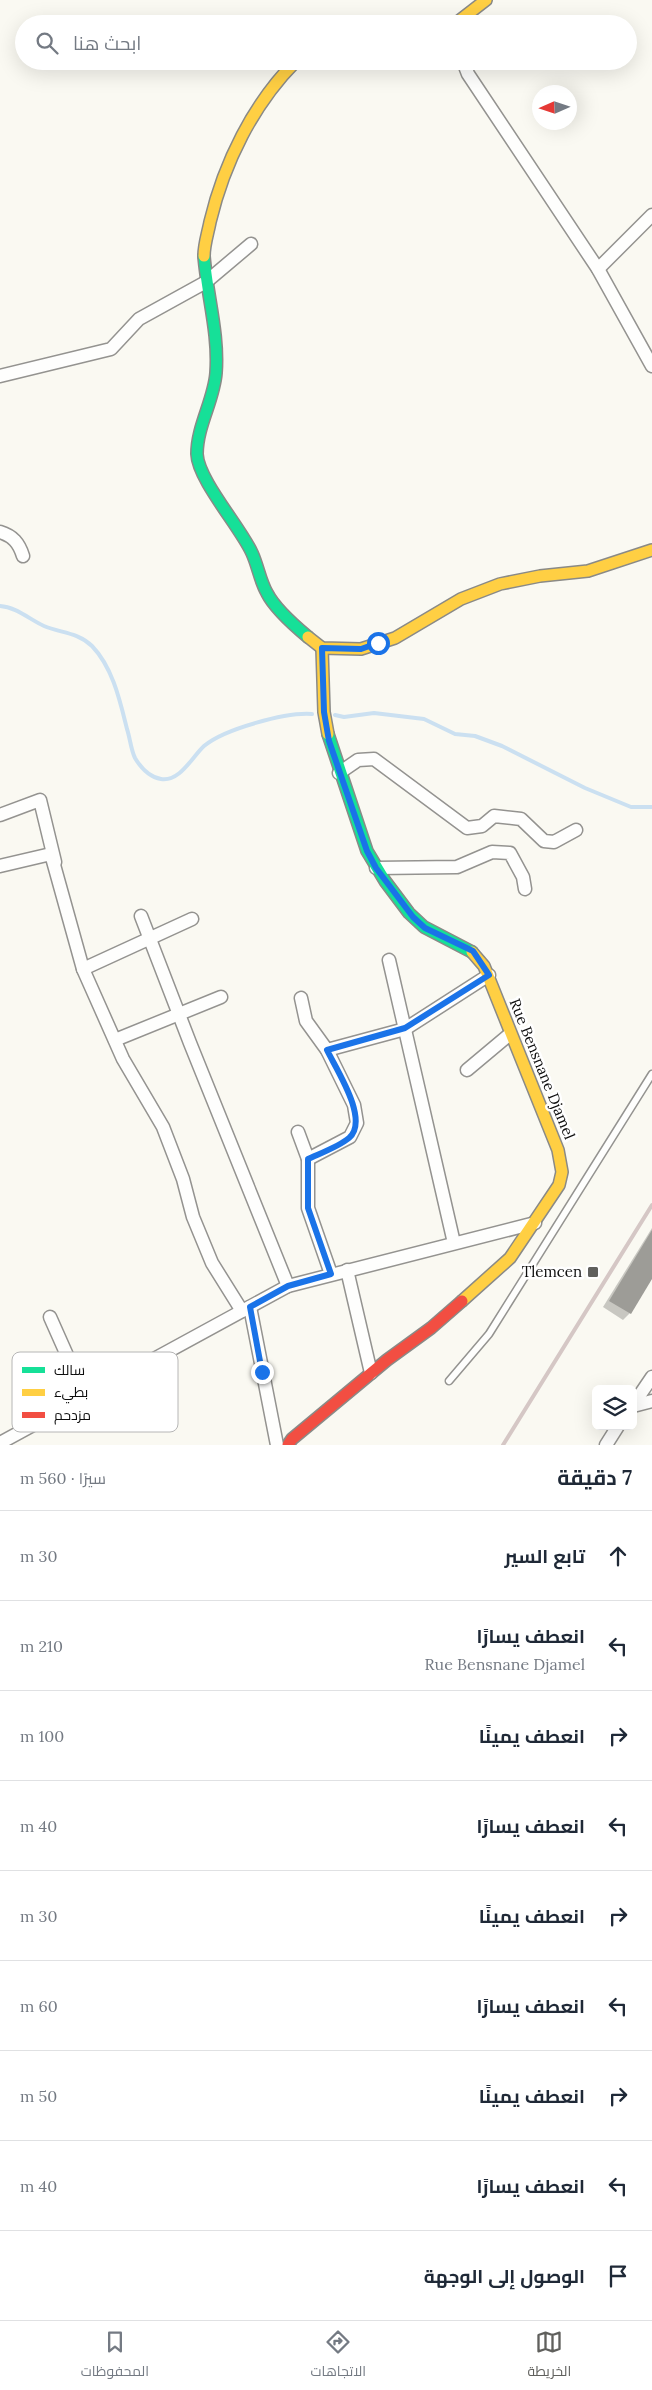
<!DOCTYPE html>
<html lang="ar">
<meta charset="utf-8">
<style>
body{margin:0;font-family:Lora,Cairo,serif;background:#f2f2f3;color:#1f2937;direction:rtl}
.controls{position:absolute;right:15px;bottom:15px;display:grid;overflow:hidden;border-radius:8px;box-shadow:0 5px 20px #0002}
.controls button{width:45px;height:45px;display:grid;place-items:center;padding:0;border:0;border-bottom:1px solid #e0e1e3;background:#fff;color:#1f2937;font:25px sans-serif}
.compass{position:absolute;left:532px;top:85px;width:45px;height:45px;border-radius:50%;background:#fff;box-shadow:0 5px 20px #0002;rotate:267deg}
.stop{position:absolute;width:15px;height:15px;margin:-11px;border:4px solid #1a73e8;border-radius:50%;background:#fff}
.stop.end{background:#1a73e8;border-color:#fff;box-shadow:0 1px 5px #0008}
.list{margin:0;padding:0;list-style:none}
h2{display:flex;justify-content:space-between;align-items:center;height:65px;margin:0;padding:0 20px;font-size:21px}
h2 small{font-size:16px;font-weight:400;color:#747a83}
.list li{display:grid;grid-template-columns:32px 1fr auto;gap:15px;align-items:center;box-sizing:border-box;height:90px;padding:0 20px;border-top:1px solid #e0e1e3}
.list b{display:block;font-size:19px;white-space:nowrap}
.list p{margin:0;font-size:16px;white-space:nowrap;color:#747a83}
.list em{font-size:16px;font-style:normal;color:#747a83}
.icon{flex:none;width:28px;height:28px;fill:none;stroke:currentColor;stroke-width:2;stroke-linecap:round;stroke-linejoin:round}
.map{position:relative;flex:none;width:652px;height:1445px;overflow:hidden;direction:ltr}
.search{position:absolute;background:#fff;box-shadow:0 5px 20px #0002;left:15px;right:15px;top:15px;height:55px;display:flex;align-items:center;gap:12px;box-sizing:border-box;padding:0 18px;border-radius:28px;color:#747a83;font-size:19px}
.sheet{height:875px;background:#fff}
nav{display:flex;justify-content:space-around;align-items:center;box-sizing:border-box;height:70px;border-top:1px solid #e0e1e3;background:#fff;font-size:14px;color:#747a83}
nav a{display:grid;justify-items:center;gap:2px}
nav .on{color:#60605d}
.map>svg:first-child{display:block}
.shadow{fill:#0003}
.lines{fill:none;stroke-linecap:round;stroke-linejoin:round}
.stream{stroke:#cbe0f1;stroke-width:4}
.building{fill:#9d9c97}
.lane-casing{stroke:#949390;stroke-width:9}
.street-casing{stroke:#949390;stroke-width:15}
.fast-casing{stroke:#8a8a87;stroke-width:14}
.slow-casing{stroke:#8a8a87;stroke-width:14}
.jam-casing{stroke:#8a8a87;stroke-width:14}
.lane{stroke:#fefefd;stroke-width:6}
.street{stroke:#fefefd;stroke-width:12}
.fast{stroke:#16e098;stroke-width:11}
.slow{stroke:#ffcf43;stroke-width:11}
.jam{stroke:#f24e42;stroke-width:11}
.rail{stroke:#d5c7c5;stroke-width:4}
.route{stroke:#1a73e8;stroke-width:6}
.poi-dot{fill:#60605d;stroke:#fff;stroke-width:2}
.labels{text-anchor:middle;stroke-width:5;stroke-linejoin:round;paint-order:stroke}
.street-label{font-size:15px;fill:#0d0d0d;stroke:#fff}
.poi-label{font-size:15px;fill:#0d0d0d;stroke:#fff;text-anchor:end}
.key{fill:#fff;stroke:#b6b6b6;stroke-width:1}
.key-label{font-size:14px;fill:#0d0d0d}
</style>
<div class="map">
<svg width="652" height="1445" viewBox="0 0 652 1445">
<rect width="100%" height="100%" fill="#faf9f2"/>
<polygon class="shadow" points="652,1228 652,1277 630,1313 623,1320 603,1307"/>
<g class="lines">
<g class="stream">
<path d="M0 606C16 607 29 619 44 626 60 633 78 632 92 646 113 668 120 701 127 729 130 738 131 750 135 758 141 768 149 777 161 779 180 782 192 757 204 746 224 729 286 712 312 714"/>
<polyline points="335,715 344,717 374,713 424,719 455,734 475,736 502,746 585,788 631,807 652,807"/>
</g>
</g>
<polygon class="building" points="652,1230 652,1279 631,1314 609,1301"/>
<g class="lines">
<defs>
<polyline id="lane" points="449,1381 489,1334 652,1074"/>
<g id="street">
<polyline points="463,61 468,74 598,269 652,366"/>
<polyline points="598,269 652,215"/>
<polyline points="0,376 111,349 139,319 206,282 251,244"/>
<path d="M0 532C13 536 19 543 23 556"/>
<polyline points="339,773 358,760 374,759 467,828 482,826 494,816 521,819 544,841 554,842 576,830"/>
<polyline points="0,815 40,800 55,862"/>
<polyline points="0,866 51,854 83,969 123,1059 163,1127 183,1179 193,1217 212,1263 242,1311"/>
<polyline points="376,868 457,867 492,852 510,853 523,877 525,889"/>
<polyline points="141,916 190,1043 288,1286"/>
<polyline points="389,960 454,1243"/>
<polyline points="83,969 192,919"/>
<polyline points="301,998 306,1021 327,1050 354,1105 357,1123 350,1137 308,1159"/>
<polyline points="115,1040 221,997"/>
<polyline points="327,1050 405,1029 489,975"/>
<polyline points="467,1070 510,1034"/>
<polyline points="298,1132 308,1159 308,1208 331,1274"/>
<polyline points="347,1270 371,1373"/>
<polyline points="250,1307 277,1445"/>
<polyline points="50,1317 86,1398"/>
<polyline points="633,1405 652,1377"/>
<polyline points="633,1406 652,1401"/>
<polyline points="0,1443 288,1286 535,1223"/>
<polyline points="606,1445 618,1426"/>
</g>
<g id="fast">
<path d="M204 256C207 295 219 333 216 373 214 400 197 426 197 454 198 480 241 528 252 553 258 566 260 581 267 593 274 607 296 627 308 637"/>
<polyline points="328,734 367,851 385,881 409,913 424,927 472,952"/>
</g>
<g id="slow">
<polyline points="455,24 486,0"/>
<path d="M204 256C204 244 208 233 210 222 224 163 253 104 296 61"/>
<polyline points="308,637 322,648 361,649 395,638 461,599 500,584 540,576 588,571 652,550"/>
<polyline points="322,648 324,712 328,734"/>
<polyline points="462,1301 510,1258 559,1185 562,1172 558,1150 484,966 472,952"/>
</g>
<polyline id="jam" points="288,1445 292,1439 387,1360 431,1328 462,1301"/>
</defs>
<use href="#lane" class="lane-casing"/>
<use href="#street" class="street-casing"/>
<use href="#fast" class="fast-casing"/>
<use href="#slow" class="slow-casing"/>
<use href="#jam" class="jam-casing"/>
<use href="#lane" class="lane"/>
<use href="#street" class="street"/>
<use href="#fast" class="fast"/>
<use href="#slow" class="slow"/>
<use href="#jam" class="jam"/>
<polyline class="rail" points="503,1445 652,1205"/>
</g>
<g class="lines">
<path class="route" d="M262 1372 250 1307 288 1286 331 1274 308 1208V1159C321 1153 338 1147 349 1138 370 1120 336 1069 327 1050L405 1028 489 975 473 951 425 928 413 917 376 868 367 851 329 741 324 712 322 648 361 649 378 643"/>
</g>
<rect class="poi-dot" x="587" y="1266" width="12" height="12" rx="2.5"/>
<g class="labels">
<g class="street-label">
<text transform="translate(542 1069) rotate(68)" y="5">Rue Bensnane Djamel</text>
</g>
<g class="poi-label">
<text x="582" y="1277">Tlemcen</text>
</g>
</g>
<rect x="12" y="1352" width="166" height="80" rx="8" class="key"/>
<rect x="22" y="1367" width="23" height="6" fill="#16e098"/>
<rect x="22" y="1389" width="23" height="7" fill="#ffcf43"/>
<rect x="22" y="1412" width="23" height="6" fill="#f24e42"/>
<g class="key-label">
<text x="54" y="1375">سالك</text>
<text x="54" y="1397">بطيء</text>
<text x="54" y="1420">مزدحم</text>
</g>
</svg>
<div class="controls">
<button><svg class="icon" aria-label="layers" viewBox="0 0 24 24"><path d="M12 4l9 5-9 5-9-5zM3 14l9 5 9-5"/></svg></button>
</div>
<svg class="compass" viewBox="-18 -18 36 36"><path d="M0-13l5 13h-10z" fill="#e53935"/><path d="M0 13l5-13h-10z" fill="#747a83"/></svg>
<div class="stop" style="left:378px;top:643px"></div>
<div class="stop end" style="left:262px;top:1372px"></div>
<div class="search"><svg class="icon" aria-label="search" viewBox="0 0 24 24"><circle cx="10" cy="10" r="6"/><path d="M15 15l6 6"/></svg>ابحث هنا</div>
</div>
<section class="sheet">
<h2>7 دقيقة<small>سيرًا · 560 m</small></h2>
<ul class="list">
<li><svg class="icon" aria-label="ahead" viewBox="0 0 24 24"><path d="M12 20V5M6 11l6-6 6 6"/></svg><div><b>تابع السير</b></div><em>30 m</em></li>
<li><svg class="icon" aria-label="left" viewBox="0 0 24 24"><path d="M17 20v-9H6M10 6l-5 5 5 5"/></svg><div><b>انعطف يسارًا</b><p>Rue Bensnane Djamel</p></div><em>210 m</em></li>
<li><svg class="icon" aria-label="right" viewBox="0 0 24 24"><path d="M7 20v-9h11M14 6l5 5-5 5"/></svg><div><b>انعطف يمينًا</b></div><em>100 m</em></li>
<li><svg class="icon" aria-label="left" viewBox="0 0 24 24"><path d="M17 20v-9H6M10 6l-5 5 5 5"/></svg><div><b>انعطف يسارًا</b></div><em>40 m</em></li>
<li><svg class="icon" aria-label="right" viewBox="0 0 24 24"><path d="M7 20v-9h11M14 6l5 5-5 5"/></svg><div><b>انعطف يمينًا</b></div><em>30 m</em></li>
<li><svg class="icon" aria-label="left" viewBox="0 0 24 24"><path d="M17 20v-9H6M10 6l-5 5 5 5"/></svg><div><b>انعطف يسارًا</b></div><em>60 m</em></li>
<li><svg class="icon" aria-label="right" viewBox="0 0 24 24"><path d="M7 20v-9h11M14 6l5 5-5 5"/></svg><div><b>انعطف يمينًا</b></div><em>50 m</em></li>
<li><svg class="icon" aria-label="left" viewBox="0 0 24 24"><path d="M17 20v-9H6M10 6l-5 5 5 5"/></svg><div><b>انعطف يسارًا</b></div><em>40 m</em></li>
<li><svg class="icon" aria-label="arrive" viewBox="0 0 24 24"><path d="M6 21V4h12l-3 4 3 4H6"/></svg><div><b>الوصول إلى الوجهة</b></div></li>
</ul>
</section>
<nav>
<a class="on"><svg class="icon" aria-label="map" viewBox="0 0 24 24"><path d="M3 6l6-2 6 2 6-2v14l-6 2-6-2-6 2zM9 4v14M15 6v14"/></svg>الخريطة</a>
<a><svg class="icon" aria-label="directions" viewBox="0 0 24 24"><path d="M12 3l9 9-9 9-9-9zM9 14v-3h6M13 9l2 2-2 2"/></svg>الاتجاهات</a>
<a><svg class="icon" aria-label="saved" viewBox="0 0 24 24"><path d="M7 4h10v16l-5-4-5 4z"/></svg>المحفوظات</a>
</nav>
